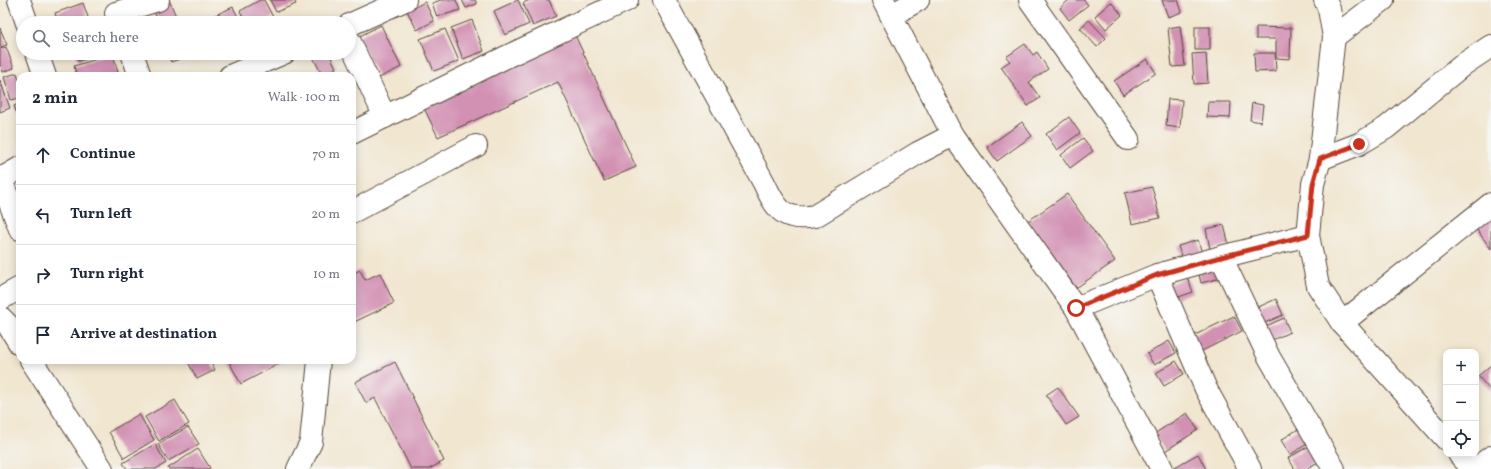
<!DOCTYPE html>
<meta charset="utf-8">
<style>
body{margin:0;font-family:Vollkorn,serif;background:#f2f2f3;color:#1f2937}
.controls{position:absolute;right:12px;bottom:12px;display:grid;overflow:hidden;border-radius:8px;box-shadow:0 2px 10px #0003}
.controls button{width:36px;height:36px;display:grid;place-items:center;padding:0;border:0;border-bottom:1px solid #e0e1e3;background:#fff;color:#1f2937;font:20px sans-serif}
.stop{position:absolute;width:12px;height:12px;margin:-9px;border:3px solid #c8321e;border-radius:50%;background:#fff}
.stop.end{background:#c8321e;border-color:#fff;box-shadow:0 1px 4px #0008}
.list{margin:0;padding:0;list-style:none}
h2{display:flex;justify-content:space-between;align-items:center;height:52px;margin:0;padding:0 16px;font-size:17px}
h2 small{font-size:13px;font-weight:400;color:#747a83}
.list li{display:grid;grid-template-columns:26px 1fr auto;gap:12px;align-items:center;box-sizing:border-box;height:60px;padding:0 16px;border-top:1px solid #e0e1e3}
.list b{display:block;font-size:15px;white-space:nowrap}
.list em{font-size:13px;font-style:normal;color:#747a83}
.icon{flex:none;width:22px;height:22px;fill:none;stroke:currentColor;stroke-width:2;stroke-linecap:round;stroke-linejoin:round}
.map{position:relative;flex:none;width:1491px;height:469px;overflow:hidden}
.search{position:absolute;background:#fff;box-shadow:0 2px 10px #0003;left:16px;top:16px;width:340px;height:44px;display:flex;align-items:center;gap:10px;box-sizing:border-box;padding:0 14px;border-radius:22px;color:#747a83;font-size:15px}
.panel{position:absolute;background:#fff;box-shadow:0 2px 10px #0003;left:16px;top:72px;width:340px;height:292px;border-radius:12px}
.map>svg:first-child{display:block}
.building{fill:#d290b3}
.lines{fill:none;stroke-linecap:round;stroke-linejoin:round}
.minor-casing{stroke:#564639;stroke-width:24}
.minor{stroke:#fff;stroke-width:22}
.route{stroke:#c8321e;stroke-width:5}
</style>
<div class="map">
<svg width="1491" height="469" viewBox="0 0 1491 469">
<rect width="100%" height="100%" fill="#f6f6f2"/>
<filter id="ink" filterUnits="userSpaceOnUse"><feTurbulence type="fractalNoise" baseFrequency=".025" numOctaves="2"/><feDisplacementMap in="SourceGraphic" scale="8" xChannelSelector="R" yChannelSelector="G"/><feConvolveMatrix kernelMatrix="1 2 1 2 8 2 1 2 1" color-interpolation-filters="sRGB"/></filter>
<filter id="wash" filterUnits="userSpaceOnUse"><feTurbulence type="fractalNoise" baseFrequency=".012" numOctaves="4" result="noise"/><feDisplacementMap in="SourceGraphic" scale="16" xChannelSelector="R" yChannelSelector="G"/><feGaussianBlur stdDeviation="0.9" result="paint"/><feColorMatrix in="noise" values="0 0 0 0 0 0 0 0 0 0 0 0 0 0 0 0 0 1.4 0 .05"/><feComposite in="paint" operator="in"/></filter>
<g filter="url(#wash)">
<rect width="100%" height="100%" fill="#f1e6d0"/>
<g id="blocks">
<g class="building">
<polygon points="167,0 169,0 179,23 159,23 152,7"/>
<polygon points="260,0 264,0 273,17 261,23 246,23 240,11"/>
<polygon points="270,0 294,0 296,4 276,12"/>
<polygon points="441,0 456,0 460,10 437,17 432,3"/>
<polygon points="462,0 475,0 477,4 466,8"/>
<polygon points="518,0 529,24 505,35 494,11"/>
<polygon points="530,0 549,0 556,16 533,26 523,3"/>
<polygon points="1069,0 1084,0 1088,5 1069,20 1060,8"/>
<polygon points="1162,0 1178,0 1182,12 1168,17"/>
<polygon points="425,2 434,21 417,30 407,11"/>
<polygon points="1111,2 1122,15 1106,29 1095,16"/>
<polygon points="83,3 90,23 58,23 55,13"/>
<polygon points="233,7 241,23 213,23 211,17"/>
<polygon points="472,20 484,51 463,59 451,28"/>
<polygon points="1089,20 1106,38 1097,47 1080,28"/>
<polygon points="381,25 401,67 379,78 358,37"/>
<polygon points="1180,26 1185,66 1172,67 1168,28"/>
<rect x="1195" y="27" width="15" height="23"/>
<polygon points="1256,27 1291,28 1290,59 1276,58 1276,39 1256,39"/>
<polygon points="0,28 7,45 0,47"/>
<polygon points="445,29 459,61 434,71 420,39"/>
<polygon points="574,33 636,167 604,181 558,82 438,137 424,108 532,57 530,53"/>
<polygon points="1025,44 1033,55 1037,52 1048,69 1029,82 1040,98 1028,106 1001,67 1010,61 1006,57"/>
<polygon points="6,47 14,68 3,72 0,64 0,49"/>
<polygon points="75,53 103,53 78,61"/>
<polygon points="168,53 197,53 171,62"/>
<polygon points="311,53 329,53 336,68 322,75"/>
<polygon points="1206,53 1208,83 1194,84 1192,54"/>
<polygon points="1254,53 1275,53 1276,71 1255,72"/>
<polygon points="113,54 119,76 77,76 74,66"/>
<polygon points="1147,59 1156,73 1123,95 1114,81"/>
<polygon points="17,73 20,84 20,98 11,100 4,77"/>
<polygon points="0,80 10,108 0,112"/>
<polygon points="1168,99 1182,100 1180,128 1166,126"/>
<polygon points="1208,102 1231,102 1230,118 1207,117"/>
<polygon points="20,103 20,122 14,106"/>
<polygon points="1252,103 1263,105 1261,122 1250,120"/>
<polygon points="1069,117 1080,133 1057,150 1046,134"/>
<polygon points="1022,122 1032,136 997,161 987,147"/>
<polygon points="1083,138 1093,151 1070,168 1061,155"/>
<polygon points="1152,187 1160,218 1132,224 1125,193"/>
<polygon points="1067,194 1115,261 1076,288 1028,221"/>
<polygon points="1491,213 1491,249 1474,226"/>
<polygon points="1224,225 1229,245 1210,249 1206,229"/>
<polygon points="1198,240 1202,253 1182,259 1178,246"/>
<polygon points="1218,265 1221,278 1201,283 1198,270"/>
<polygon points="360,270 365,280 380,273 394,303 352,323 352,274"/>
<polygon points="1187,277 1193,292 1173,299 1167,285"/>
<polygon points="1276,299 1283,315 1262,324 1254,309"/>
<polygon points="1234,316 1242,331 1200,352 1193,336"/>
<polygon points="1284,318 1290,332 1270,341 1264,327"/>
<polygon points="1169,341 1176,353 1154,365 1147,354"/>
<polygon points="187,360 210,360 215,370 197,379"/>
<polygon points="228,360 286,360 241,384"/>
<polygon points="1176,361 1184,374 1164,386 1156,373"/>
<polygon points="395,362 444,461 429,469 411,469 375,398 366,403 355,382"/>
<polygon points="1491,365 1491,391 1478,376"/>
<polygon points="1058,387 1079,417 1066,425 1046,395"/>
<polygon points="175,400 189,424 159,441 145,417"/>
<polygon points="1187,413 1198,430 1165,451 1154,434"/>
<polygon points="139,414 154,440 124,458 109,432"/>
<polygon points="1303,426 1313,440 1290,455 1281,440"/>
<polygon points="188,427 199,444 168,461 158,444"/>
<polygon points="155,444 166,463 156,469 127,469 123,463"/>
<polygon points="1311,445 1320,461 1306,469 1295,469 1288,458"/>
<polygon points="198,449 210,468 208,469 168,469 168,468"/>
<polygon points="1198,454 1206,469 1174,469 1173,468"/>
</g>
</g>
</g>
<g filter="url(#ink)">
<use href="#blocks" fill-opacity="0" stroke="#564639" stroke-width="1"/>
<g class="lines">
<defs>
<g id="minor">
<polyline points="19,0 27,23"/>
<path d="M664 0 764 183C776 209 784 222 815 216L918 153 953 135"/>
<polyline points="883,0 953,135 1076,308 1162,469"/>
<polyline points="1030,0 1128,139"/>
<polyline points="1325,0 1329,9 1334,37 1320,159 1313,184 1308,235 1318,286 1342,323 1446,439"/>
<polyline points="116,13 158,0"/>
<polyline points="892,15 918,0"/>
<polyline points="349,25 405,0"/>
<polyline points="1334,37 1383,0"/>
<polyline points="349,40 385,117"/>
<polyline points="37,53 45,76"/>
<polyline points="132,53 140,76"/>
<polyline points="230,76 284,53"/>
<polyline points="352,133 508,56 627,0"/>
<polyline points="1320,159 1359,144 1386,128 1464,64 1491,46"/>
<polyline points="0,177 20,229"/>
<polyline points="1,179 20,168"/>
<polyline points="352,212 476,146"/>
<polyline points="1221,257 1269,357 1334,469"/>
<polyline points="1157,275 1206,389 1250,469"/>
<polyline points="0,299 20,288"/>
<polyline points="1076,308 1157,275 1221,257 1308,235"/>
<polyline points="0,317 8,325 20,344"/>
<polyline points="1342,323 1491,204"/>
<polyline points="31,360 102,469"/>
<polyline points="1459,454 1473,469"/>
<polyline points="298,469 311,442 319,360"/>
<polyline points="1475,469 1491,457"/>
</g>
</defs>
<use href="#minor" class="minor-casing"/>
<use href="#minor" class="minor"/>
</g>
</g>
<g class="lines" filter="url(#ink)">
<polyline class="route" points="1076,308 1157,275 1221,257 1308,235 1313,184 1320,159 1359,144"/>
</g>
</svg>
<div class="controls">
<button>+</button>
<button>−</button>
<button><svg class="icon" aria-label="locate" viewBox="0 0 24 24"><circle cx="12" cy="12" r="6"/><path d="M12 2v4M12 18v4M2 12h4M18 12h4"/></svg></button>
</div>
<div class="stop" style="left:1076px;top:308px"></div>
<div class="stop end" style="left:1359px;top:144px"></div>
<div class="search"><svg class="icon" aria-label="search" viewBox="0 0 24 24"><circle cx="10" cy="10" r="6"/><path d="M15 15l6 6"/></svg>Search here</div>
<section class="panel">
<h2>2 min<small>Walk · 100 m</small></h2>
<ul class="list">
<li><svg class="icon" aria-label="ahead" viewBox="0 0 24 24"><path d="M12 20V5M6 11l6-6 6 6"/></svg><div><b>Continue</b></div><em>70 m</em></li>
<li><svg class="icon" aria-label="left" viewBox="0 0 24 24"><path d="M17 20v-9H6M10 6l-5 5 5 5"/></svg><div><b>Turn left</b></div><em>20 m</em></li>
<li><svg class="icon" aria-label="right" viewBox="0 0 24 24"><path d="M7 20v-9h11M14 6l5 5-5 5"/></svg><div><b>Turn right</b></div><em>10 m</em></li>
<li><svg class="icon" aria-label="arrive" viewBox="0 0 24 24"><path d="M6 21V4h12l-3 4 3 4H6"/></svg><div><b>Arrive at destination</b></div></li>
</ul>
</section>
</div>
